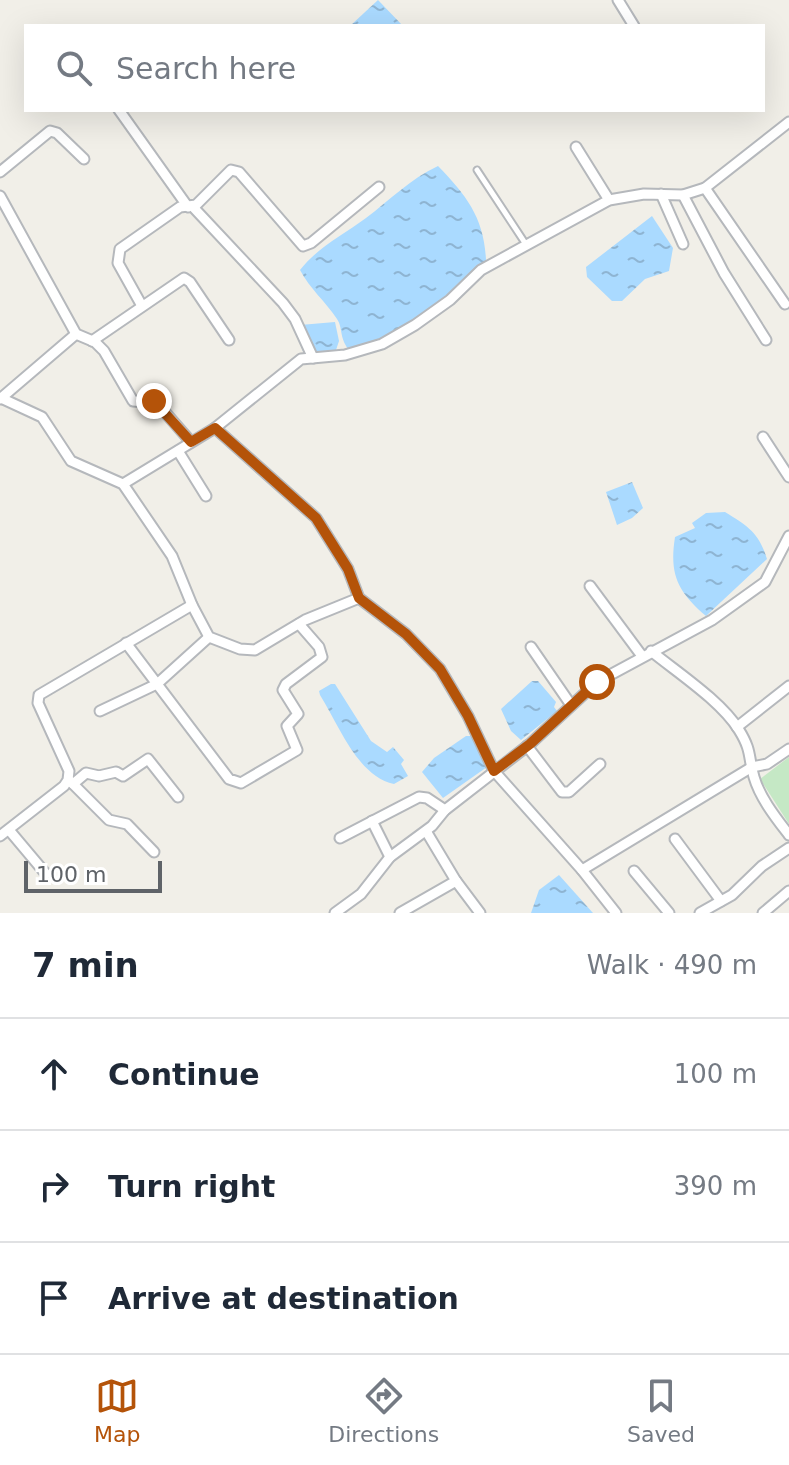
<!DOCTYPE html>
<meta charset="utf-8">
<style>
body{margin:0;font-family:"DejaVu Sans",sans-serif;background:#f2f2f3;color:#1f2937}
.scale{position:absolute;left:24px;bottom:20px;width:138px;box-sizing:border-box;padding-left:8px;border:4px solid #5f6368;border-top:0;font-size:22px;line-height:28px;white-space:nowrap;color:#5f6368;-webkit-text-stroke:6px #fff;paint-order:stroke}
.stop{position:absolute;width:24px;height:24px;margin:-18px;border:6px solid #b45309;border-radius:50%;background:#fff}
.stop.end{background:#b45309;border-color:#fff;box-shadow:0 2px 8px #0008}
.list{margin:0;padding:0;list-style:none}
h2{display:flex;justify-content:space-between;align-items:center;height:104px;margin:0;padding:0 32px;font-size:34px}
h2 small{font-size:26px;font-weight:400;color:#747a83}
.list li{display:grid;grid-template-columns:52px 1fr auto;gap:24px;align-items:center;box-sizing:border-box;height:112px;padding:0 32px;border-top:2px solid #e0e1e3}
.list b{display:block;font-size:30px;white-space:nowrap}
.list em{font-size:26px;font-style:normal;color:#747a83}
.icon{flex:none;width:44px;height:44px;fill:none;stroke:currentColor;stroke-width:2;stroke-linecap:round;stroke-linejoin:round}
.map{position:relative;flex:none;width:789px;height:913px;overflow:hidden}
.search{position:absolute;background:#fff;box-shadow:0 8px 32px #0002;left:24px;right:24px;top:24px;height:88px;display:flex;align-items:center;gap:20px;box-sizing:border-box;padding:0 28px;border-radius:0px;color:#747a83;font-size:30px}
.sheet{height:440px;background:#fff}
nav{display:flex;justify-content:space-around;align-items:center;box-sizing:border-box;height:112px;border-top:2px solid #e0e1e3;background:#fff;font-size:22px;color:#747a83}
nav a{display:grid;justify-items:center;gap:4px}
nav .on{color:#b45309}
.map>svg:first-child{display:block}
.park{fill:#c5e8c5}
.water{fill:url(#water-ripples)}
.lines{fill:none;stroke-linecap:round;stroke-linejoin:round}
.service-casing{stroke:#b5b8bc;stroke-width:9}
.minor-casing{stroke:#b5b8bc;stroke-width:13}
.service{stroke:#fff;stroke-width:5}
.minor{stroke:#fff;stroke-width:9}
.route{stroke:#b45309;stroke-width:10}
</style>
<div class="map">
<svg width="789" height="913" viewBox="0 0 789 913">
<defs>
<pattern id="water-ripples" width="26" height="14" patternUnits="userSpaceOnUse" patternTransform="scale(2)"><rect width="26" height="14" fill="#aadaff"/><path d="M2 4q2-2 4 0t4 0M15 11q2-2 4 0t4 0" fill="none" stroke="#8eb4d2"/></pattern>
</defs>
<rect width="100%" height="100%" fill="#f1efe8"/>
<polygon class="park" points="789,757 789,824 760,779"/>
<g class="water">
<polygon points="378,0 403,26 350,26"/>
<path d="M438 166C467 196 484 218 486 260L462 288 382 344 348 349C339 336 343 328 337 319 325 301 310 289 300 270 318 247 343 235 366 218 390 200 410 179 438 166Z"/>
<polygon points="652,216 673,248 669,271 645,279 622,301 612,301 587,277 586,267"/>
<polygon points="335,322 339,341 336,350 304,354 297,336 300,325"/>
<polygon points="632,482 643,508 632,518 617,525 606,492"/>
<path d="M725 512C748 526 759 533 767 559L706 616C678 592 669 575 675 537L695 528 692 523 706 513Z"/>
<polygon points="532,681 538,681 556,702 554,707 557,711 521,740 511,731 501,709"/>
<path d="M331 684H335L371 741 387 752 393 747 404 760 401 764 408 776 394 784C357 776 339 725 320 695L319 691Z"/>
<polygon points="466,736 477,736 487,767 443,798 422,772 434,758"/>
<polygon points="559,875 593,913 531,913 539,890"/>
</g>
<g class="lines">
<defs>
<polyline id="service" points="477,170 527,246"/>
<g id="minor">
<polyline points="618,0 634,26"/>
<polyline points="119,110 188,207"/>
<polyline points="576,147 609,200"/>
<polyline points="0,172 50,131 57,133 84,159"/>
<polyline points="705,188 785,304"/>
<polyline points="661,194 683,244"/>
<polyline points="683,195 724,273 766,340"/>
<polyline points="0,196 76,334 95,342 104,351 133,401 157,403 191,442"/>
<polyline points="193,207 283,303 295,319 313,358"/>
<polyline points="142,306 118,263 120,249 180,207 196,205 231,170 239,172 303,246 311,243 379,187"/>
<polyline points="92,341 184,278 190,282 229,340"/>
<polyline points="1,398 42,417 71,461 123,484 172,556 192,605 209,637 240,649 255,650 305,620 359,598"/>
<polyline points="0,399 76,334"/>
<polyline points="215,428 316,518 348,569 359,598 406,634 440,669 468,716 494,771 582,870 616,913"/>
<polyline points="763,437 789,477"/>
<polyline points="178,451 206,496"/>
<polyline points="123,484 215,428 301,359 345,355 382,344 415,325 450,300 481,270 609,200 644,194 683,195 705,188 789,122"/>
<polyline points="590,586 642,656"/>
<polyline points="126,643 229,779 241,783 297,750 287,726 298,714 283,690 286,684 322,657 319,647 299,624"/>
<polyline points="531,647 571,705"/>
<path d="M651 651C678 673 721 701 739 730 752 751 748 756 754 777 760 798 776 818 789 835"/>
<polyline points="100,711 157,684 209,637"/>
<polyline points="737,727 789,686"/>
<polyline points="527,746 562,792 569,792 600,764"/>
<polyline points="70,781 109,820 127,824 154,852"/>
<polyline points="73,784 86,773 99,776 116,772 123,776 148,759 178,797"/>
<polyline points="372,821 390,857"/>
<polyline points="9,830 46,874"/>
<polyline points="426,831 456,881 480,913"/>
<polyline points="0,836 64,786 68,780 69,771 38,703 39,695 192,605"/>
<polyline points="340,838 419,797 427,798 445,810"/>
<polyline points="675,839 721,901"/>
<polyline points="582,870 752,767 767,764 789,749"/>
<polyline points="634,871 669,913"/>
<polyline points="335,913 361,894 390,857 432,826 445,810 530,744 597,682 712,620 765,582 789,536"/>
<polyline points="400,913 456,881"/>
<polyline points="700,913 732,895 762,866 789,848"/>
<polyline points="763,913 789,891"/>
</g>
</defs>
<use href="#service" class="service-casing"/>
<use href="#minor" class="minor-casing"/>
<use href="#service" class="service"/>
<use href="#minor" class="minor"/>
</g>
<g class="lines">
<polyline class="route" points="154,401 191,442 215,428 316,518 348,569 359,598 406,634 440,669 468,716 494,771 530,744 597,682"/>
</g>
</svg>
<div class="scale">100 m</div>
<div class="stop" style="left:597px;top:682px"></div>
<div class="stop end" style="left:154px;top:401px"></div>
<div class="search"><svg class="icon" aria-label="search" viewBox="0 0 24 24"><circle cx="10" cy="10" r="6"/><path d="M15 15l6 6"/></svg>Search here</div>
</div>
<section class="sheet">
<h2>7 min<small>Walk · 490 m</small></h2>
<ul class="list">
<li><svg class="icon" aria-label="ahead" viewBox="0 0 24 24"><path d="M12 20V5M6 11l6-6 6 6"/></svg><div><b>Continue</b></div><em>100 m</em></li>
<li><svg class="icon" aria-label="right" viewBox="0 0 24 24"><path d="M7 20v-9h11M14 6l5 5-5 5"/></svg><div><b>Turn right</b></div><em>390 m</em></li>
<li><svg class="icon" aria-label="arrive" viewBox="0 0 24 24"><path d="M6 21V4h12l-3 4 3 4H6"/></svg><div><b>Arrive at destination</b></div></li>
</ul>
</section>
<nav>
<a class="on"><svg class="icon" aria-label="map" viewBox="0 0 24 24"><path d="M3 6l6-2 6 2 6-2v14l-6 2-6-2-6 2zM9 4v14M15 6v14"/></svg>Map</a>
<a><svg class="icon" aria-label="directions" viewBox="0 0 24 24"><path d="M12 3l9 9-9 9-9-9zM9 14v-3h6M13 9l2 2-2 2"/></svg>Directions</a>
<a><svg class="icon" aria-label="saved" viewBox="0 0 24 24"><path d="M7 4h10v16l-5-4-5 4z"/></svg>Saved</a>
</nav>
